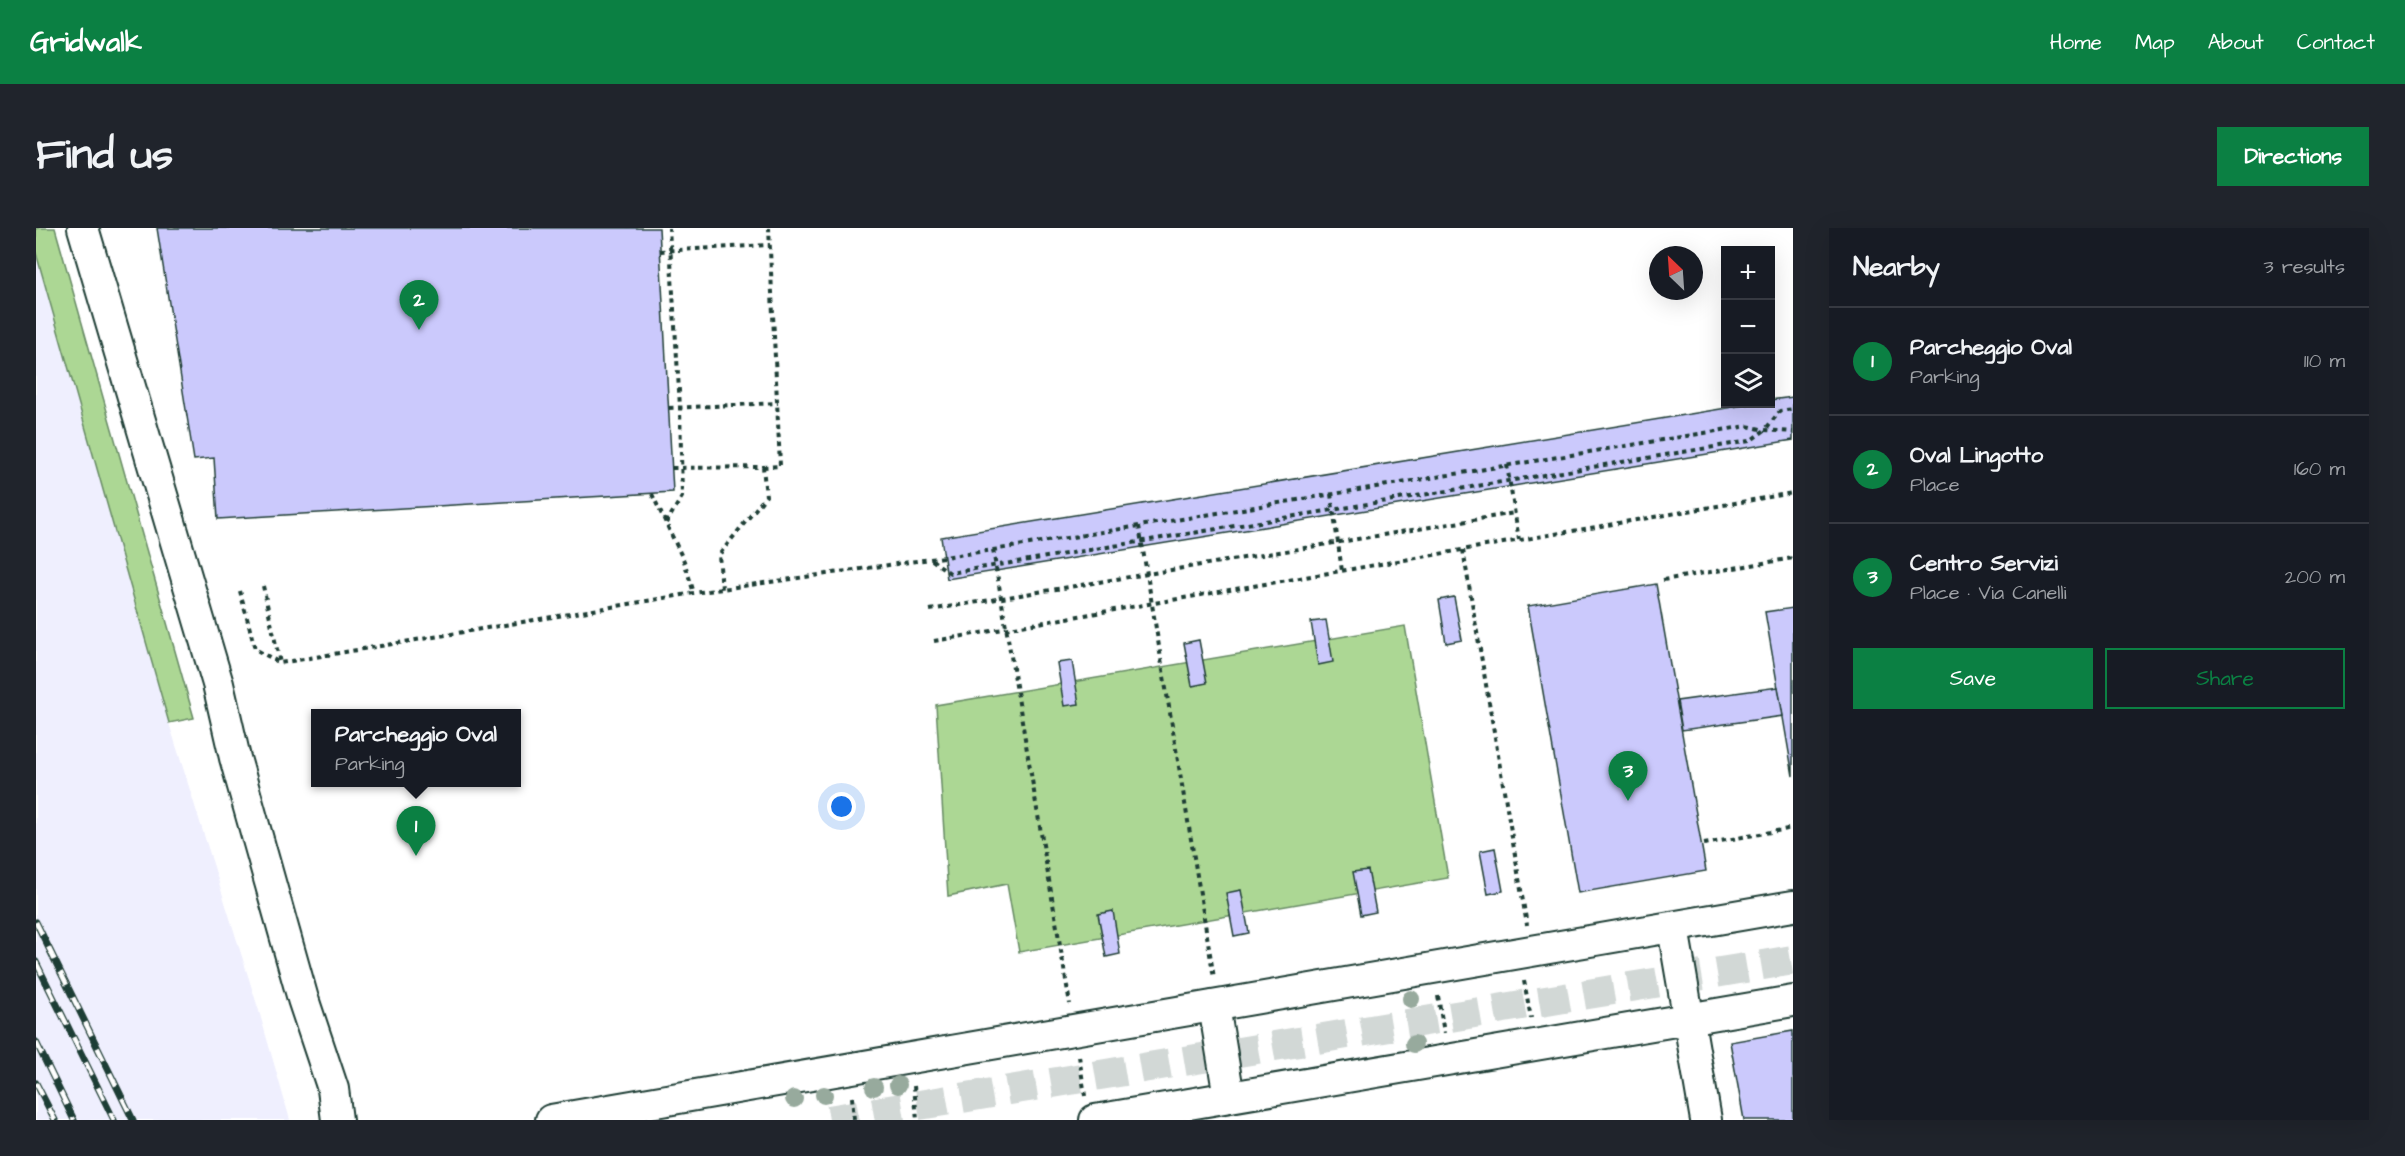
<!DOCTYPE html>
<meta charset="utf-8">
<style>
body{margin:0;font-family:"Architects Daughter",sans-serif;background:#20242c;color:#f1f3f6}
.controls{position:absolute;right:18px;top:18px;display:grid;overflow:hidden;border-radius:0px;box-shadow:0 6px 24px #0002}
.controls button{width:54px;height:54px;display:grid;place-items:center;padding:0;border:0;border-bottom:2px solid #363941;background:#171b24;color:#f1f3f6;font:30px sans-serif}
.compass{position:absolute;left:1613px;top:18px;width:54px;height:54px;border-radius:50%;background:#171b24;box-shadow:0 6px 24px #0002;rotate:335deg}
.you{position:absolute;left:806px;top:579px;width:21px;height:21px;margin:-15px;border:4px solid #fff;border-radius:50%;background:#1a73e8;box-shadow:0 0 0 9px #1a73e833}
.badge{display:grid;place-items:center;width:39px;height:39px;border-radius:50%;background:#0b8043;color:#fff;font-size:20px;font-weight:700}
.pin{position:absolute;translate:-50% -50px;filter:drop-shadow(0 2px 3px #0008)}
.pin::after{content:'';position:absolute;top:32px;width:21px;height:18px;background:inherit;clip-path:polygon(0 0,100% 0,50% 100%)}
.popup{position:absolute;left:275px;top:481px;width:210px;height:78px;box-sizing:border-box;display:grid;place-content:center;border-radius:0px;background:#171b24;filter:drop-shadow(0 2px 4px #0005);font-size:20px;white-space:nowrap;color:#9ea1a6}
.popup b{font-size:22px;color:#f1f3f6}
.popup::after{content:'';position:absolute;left:50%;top:100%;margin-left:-12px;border:12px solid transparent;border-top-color:#171b24}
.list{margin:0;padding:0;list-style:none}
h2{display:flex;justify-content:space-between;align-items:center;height:78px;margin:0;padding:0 24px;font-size:26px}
h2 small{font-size:20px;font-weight:400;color:#9ea1a6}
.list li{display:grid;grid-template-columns:39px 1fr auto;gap:18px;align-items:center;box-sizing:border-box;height:108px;padding:0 24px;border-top:2px solid #363941}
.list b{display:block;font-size:22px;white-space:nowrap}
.list p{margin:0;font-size:20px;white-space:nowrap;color:#9ea1a6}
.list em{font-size:20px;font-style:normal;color:#9ea1a6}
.actions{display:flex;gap:12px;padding:18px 24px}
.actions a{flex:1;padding:14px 0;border:2px solid #0b8043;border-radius:0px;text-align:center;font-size:21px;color:#0b8043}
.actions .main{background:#0b8043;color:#fff}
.icon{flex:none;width:33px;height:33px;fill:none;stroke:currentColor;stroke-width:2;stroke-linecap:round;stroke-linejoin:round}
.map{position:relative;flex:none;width:1757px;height:892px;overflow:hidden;border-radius:0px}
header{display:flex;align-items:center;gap:36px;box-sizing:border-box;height:84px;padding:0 30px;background:#0b8043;color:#fff}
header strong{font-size:28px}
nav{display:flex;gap:33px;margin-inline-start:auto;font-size:21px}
.intro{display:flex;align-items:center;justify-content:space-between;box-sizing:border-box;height:144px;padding:0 36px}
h1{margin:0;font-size:42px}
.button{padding:15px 27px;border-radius:0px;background:#0b8043;color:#fff;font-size:21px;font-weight:700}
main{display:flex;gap:36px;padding:0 36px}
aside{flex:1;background:#171b24;border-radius:0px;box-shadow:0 6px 24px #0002}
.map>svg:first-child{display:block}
.built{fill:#efeffe}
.green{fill:#acd794;stroke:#668a64;stroke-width:1.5}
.building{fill:#cbc9fc;stroke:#1f3d34;stroke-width:1.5}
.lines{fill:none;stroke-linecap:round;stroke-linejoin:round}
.minor-tunnel{stroke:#d2d8d6;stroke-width:30;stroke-dasharray:30 15;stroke-linecap:butt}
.minor-casing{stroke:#1f3d34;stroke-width:34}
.path{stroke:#1f3d34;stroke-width:4;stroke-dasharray:4.5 4.5;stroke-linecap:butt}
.minor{stroke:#fff;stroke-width:30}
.rail-casing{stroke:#1f3d34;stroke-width:7}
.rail{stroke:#fff;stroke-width:4.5;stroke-dasharray:14;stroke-linecap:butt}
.tree{fill:#97aa9d}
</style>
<header>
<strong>Gridwalk</strong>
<nav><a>Home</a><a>Map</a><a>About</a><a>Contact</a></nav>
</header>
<div class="intro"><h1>Find us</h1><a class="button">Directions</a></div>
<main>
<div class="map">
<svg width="1757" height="892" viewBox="0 0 1757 892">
<rect width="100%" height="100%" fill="#fff"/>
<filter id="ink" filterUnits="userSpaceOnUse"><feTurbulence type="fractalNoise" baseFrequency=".0167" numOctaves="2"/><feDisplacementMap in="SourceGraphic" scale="12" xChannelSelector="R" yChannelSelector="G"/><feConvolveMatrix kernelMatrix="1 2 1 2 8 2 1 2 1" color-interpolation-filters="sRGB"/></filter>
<g filter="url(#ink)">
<polygon class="built" points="0,25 133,495 223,783 254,892 0,892"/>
<g class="green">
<polygon points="0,0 19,0 158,490 133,495 0,25"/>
<polygon points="1369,398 1412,650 983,724 971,656 912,668 900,477"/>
</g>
<g class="building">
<polygon points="121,0 623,0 637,264 182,291 178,230 158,232"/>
<polygon points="1757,169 1757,212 911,351 905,309 1715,176 1734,176 1734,172"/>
<polygon points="1620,356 1670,643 1542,665 1492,378"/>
<polygon points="1418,369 1426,412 1410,415 1403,372"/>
<polygon points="1757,380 1757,548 1729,384"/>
<polygon points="1290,392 1297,434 1282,437 1275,394"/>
<polygon points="1163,412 1171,455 1156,458 1148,415"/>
<polygon points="1036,433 1043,476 1028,478 1021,435"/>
<polygon points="1742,459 1747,488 1646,502 1641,473"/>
<polygon points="1459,620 1467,663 1452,666 1444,623"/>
<polygon points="1332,642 1340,684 1325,687 1317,644"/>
<polygon points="1205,662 1213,705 1198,708 1190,665"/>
<polygon points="1077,683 1084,726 1070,729 1062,686"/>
<polygon points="1757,803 1757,892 1708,892 1694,814"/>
</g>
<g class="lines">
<polyline class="minor-tunnel" points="793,892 1757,732"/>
<defs>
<g id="minor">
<polyline points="47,0 182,456 199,530 267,771 297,861 301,892"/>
<polyline points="1637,700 1670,892"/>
<polyline points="1178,778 1193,869"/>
<polyline points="515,892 1757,678"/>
<polyline points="1059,892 1757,773"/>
</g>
</defs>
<use href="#minor" class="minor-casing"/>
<g class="path">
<polyline points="624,23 734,17"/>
<polyline points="633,180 742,175"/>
<polyline points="1471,237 1483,312"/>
<polyline points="727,239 744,238 733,0"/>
<polyline points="636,240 727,239 730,268 683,327 686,361"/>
<polyline points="616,266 648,333 658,365"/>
<polyline points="1295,266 1306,343"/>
<polyline points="630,295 646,269 644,179 633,0"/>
<polyline points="1103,298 1178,750"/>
<polyline points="957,322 1034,776"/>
<polyline points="1427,322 1491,697"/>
<polyline points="896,332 914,345 1714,213 1729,202 1744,183 1757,181"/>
<polyline points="1627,352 1757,330"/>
<polyline points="227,358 244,435"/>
<polyline points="204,363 219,421 244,435 658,365 957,322 1711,198 1729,202 1757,204"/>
<polyline points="894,382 1479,285"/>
<polyline points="898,413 1757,265"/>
<polyline points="1668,616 1757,600"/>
<polyline points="1488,753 1495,790"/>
<polyline points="1402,768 1408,805"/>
<polyline points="1043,828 1049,868"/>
<polyline points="878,858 881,892"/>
<polyline points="816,869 818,892"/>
</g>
<use href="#minor" class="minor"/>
<defs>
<g id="rail">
<polyline points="0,694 97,892"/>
<polyline points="0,734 78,892"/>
<polyline points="0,814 38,892"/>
<polyline points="0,855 19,892"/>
</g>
</defs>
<use href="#rail" class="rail-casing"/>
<use href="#rail" class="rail"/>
</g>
<g class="tree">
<circle cx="1375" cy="771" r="9"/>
<circle cx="1378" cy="816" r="9"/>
<circle cx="862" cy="857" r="9"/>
<circle cx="838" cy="859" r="9"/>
<circle cx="788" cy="867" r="9"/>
<circle cx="758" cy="871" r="9"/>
</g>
</g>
</svg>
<div class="controls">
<button>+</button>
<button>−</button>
<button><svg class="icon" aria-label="layers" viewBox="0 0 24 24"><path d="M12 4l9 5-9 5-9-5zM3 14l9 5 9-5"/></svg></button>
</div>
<svg class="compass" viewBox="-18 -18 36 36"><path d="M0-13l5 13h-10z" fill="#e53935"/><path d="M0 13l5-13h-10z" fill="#9ea1a6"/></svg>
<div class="you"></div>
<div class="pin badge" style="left:380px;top:628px">1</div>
<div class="popup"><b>Parcheggio Oval</b>Parking</div>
<div class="pin badge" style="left:383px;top:102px">2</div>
<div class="pin badge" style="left:1592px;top:573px">3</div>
</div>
<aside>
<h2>Nearby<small>3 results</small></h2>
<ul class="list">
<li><span class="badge">1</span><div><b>Parcheggio Oval</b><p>Parking</p></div><em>110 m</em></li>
<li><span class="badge">2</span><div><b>Oval Lingotto</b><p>Place</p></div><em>160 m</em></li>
<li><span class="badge">3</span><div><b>Centro Servizi</b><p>Place · Via Canelli</p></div><em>200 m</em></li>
</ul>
<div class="actions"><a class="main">Save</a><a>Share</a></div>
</aside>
</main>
